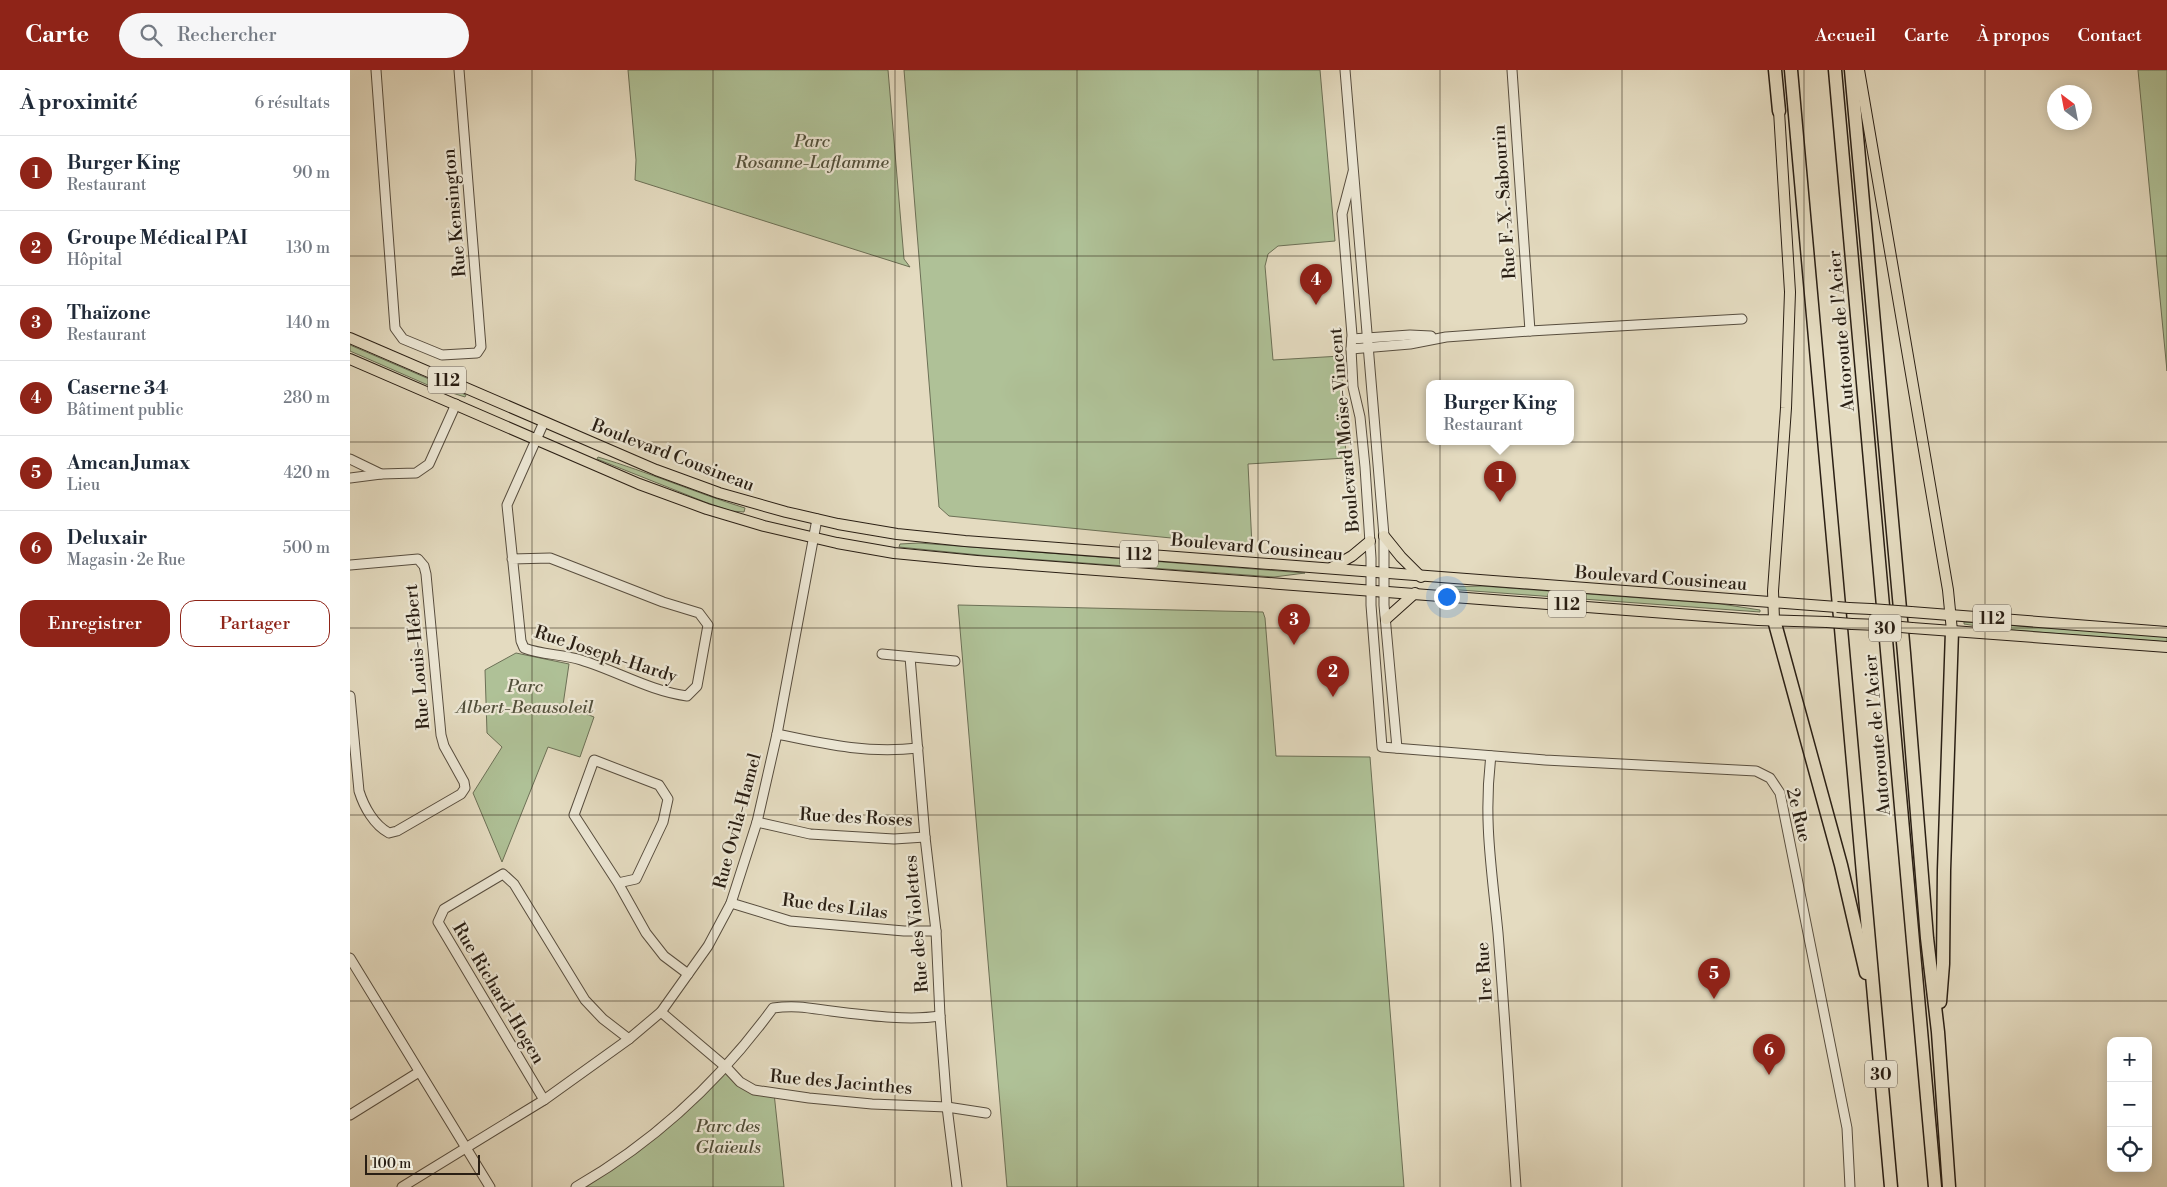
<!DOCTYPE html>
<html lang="fr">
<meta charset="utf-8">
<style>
body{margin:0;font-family:"Libre Bodoni",serif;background:#f6f6f7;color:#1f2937}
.controls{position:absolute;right:15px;bottom:15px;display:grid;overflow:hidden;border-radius:10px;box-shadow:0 2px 12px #0003}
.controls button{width:45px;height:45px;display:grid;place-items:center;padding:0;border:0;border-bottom:1px solid #e0e1e3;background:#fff;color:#1f2937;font:25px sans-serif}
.compass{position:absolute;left:1697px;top:15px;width:45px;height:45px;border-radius:50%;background:#fff;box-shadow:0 2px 12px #0003;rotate:328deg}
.scale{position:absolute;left:15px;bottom:12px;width:115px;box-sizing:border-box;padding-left:5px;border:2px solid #2a1f14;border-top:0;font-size:14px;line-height:18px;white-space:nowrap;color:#2a1f14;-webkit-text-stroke:4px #ede8d6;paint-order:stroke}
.you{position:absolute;left:1096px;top:526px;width:18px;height:18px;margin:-12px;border:4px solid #fff;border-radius:50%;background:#1a73e8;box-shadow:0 0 0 8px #1a73e833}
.badge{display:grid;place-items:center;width:32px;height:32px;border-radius:50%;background:#8f2418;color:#fff;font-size:16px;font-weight:700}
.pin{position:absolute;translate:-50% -41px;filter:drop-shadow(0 1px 2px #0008)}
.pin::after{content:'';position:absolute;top:26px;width:18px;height:15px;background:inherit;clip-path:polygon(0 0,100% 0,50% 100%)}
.popup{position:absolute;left:1076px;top:310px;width:148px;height:65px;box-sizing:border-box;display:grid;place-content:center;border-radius:10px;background:#fff;filter:drop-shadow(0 1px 4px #0005);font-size:16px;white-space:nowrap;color:#747a83}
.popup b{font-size:19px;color:#1f2937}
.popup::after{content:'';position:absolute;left:50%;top:100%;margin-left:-10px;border:10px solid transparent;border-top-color:#fff}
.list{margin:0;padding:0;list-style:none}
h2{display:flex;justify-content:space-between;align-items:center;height:65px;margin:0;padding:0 20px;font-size:21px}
h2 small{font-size:16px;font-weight:400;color:#747a83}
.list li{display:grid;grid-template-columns:32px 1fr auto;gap:15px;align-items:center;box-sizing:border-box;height:75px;padding:0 20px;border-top:1px solid #e0e1e3}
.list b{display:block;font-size:19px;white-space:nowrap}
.list p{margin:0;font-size:16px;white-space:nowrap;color:#747a83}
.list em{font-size:16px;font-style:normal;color:#747a83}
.actions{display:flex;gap:10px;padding:15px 20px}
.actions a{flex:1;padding:11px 0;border:1px solid #8f2418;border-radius:15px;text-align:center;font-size:18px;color:#8f2418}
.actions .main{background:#8f2418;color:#fff}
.icon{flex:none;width:28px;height:28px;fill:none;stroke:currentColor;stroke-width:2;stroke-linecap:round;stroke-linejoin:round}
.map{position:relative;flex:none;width:1817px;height:1117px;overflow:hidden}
header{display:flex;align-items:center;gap:30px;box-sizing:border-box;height:70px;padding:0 25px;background:#8f2418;color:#fff}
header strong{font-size:24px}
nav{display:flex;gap:28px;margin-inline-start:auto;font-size:18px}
.search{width:350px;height:45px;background:#f6f6f7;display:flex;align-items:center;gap:12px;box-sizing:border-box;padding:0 18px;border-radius:28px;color:#747a83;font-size:19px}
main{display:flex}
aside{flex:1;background:#fff}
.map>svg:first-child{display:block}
.green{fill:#afc197;stroke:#6c7056}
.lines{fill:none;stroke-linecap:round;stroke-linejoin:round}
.minor-casing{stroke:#584e3f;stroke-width:11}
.major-casing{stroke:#2a1f14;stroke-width:12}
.highway-casing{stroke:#2a1f14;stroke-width:15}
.minor{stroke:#ede8d6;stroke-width:9}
.major{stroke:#e4dbc0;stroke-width:10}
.highway{stroke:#e4dbc0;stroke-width:12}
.major-bridge-casing{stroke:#2a1f14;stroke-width:12;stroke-linecap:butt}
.major-bridge{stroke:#e4dbc0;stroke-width:10}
.grid{fill:none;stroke:#2a1f14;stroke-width:1;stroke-opacity:0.55}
.labels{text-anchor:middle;stroke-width:4.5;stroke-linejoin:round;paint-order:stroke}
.shield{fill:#ede8d6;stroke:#645b4e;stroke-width:1}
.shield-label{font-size:16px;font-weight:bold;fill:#2a1f14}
.park-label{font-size:18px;font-style:italic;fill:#52503b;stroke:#ede8d6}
.street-label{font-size:18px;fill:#2a1f14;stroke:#ede8d6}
</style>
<header>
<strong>Carte</strong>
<div class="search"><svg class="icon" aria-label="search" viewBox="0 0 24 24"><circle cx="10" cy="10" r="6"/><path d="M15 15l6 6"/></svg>Rechercher</div>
<nav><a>Accueil</a><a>Carte</a><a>À propos</a><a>Contact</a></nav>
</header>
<main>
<aside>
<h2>À proximité<small>6 résultats</small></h2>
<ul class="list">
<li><span class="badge">1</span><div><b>Burger King</b><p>Restaurant</p></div><em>90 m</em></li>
<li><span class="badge">2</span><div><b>Groupe Médical PAI</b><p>Hôpital</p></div><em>130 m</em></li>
<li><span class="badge">3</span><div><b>Thaïzone</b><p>Restaurant</p></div><em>140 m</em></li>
<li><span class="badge">4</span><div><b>Caserne 34</b><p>Bâtiment public</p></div><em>280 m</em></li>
<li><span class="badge">5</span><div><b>Amcan Jumax</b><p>Lieu</p></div><em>420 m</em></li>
<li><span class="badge">6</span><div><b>Deluxair</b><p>Magasin · 2e Rue</p></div><em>500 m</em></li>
</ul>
<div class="actions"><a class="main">Enregistrer</a><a>Partager</a></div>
</aside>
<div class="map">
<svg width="1817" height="1117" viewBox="0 0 1817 1117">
<rect width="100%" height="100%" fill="#e4dbc0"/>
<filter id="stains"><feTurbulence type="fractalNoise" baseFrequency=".004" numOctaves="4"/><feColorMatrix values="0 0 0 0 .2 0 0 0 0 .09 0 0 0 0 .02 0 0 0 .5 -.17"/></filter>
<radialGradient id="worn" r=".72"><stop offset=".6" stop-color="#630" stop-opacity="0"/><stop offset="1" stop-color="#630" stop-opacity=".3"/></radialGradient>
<g class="green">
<polygon points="278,0 538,0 554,189 560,197 285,110 286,90"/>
<polygon points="554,0 970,0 985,171 928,176 918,184 915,196 923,290 991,286 996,388 898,394 902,476 599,446 589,437"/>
<polygon points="1788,0 1817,0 1817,301"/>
<polygon points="0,275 116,325 115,327 80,316 0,281"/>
<path d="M248 387C298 402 346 423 395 438L394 442 381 441 355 432 247 389Z"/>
<polygon points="569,473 955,503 924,507 639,486 549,477 550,474"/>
<polygon points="1132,516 1371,534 1410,540 1410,542 1096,519 1097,517"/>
<polygon points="608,535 913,542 915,548 926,686 1020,687 1054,1117 657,1117"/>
<polygon points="1614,552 1817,566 1817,572 1647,559 1614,554"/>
<polygon points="166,583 219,594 213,635 244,647 230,687 198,677 152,792 123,723 152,677 137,663 135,600"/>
<polygon points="377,998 390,1012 424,1023 434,1117 227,1117 252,1102"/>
</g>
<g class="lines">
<defs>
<g id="minor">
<polyline points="26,0 45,258 53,269 92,285 127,283 131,277 109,0"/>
<polyline points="995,0 1034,466 1034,535 1047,678"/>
<polyline points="1003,102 992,144 1002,265 1001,279 1003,317 1010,347 1015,397 1021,488 1021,535 1032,677 1195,690 1406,701 1420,708 1430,723 1497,1058 1500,1117"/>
<polyline points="1180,261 1392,249"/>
<polyline points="1002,269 1060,265 1081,266"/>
<polyline points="1001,279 1060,274 1096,267 1180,261 1162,0"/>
<polyline points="0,389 31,404 66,403 79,394 106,334"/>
<polyline points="0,408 31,404"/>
<path d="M162 489 200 488 313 532 349 543 358 555 347 616 337 626C300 621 267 601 231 590 212 584 192 585 174 578L171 571 157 435 194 352"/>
<path d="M0 495 68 489 74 496 76 504 91 665 94 676 114 712 115 718 111 724 47 761 39 763C24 755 14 737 9 721L0 626"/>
<polyline points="532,584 605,591"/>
<polyline points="560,587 575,767 586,861 590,946 597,1037 607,1117"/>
<path d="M427 664C475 674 518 684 568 678"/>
<path d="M1141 686C1133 749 1142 801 1148 863 1155 948 1160 1032 1166 1117"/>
<polyline points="407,752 460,764 544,769 575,767"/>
<polyline points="268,813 286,809 313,752 318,729 309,715 244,690 224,745 268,813 296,863 314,886 338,904"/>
<polyline points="381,833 440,851 554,861 586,861"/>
<polyline points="0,888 140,1117"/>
<polyline points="311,942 377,998 390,1012 404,1020 459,1028 522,1034 597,1037 636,1043"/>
<polyline points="194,1030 88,852 94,839 153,804 164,814 235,930 253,949 279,969"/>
<polyline points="0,1045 69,1002"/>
<polyline points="52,1117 194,1030 279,969 311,942 358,876 381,833 407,752 427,664 467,449"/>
<path d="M226 1117C306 1071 369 1012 423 938 446 935 459 938 481 941 515 945 557 951 590 946"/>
</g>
<g id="major">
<polyline points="1509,0 1598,520 1602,561"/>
<polyline points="0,268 306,400 369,423 436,442 488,454 547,464 615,471 1487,537"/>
<polyline points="0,289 289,414 357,439 414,456 487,473 544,483 627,491 1408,550 1477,552"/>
<polyline points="1034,466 1051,487 1071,507"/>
<polyline points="981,498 1002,486 1020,471"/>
<polyline points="1499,538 1521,539"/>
<polyline points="1561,542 1817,562"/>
<polyline points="1036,549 1065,523"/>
<polyline points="1424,550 1423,521 1436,338 1440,222 1429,41"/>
<polyline points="1502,554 1530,555"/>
<polyline points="1562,558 1817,577"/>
</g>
<g id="highway">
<polyline points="1425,0 1429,41"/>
<polyline points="1441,0 1541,1117"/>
<polyline points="1485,0 1585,1117"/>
<polyline points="1501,0 1554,583 1577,868 1588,962 1599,1117"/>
<polyline points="1424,550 1491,795 1516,903"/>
<polyline points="1590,932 1593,894 1594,800 1602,561"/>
</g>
</defs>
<use href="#minor" class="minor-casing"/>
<use href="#major" class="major-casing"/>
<use href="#highway" class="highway-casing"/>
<use href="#minor" class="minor"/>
<use href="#major" class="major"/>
<use href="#highway" class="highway"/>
<defs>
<g id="major-bridge">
<polyline points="1487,537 1499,538"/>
<polyline points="1521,539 1561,542"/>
<polyline points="1477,552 1502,554"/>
<polyline points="1530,555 1562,558"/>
</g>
</defs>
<use href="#major-bridge" class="major-bridge-casing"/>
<use href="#major-bridge" class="major-bridge"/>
</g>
<path class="grid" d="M182 0V1117M363 0V1117M545 0V1117M727 0V1117M908 0V1117M1090 0V1117M1272 0V1117M1454 0V1117M1635 0V1117M0 186H1817M0 372H1817M0 558H1817M0 745H1817M0 931H1817"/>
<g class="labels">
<g class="shield">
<rect x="78" y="296.5" width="38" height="27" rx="4"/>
<rect x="770" y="470.5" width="38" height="27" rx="4"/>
<rect x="1198" y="520.5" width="38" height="27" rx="4"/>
<rect x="1623" y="534.5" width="38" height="27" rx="4"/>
<rect x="1519" y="544.5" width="32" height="27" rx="4"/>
<rect x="1515" y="990.5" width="32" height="27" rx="4"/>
</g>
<g class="shield-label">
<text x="97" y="316">112</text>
<text x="789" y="490">112</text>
<text x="1217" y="540">112</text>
<text x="1642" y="554">112</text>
<text x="1535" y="564">30</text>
<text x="1531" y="1010">30</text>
</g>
<g class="park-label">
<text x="462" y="77">Parc<tspan x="462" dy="21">Rosanne-Laflamme</tspan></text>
<text x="175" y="622">Parc<tspan x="175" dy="21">Albert-Beausoleil</tspan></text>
<text x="378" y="1062">Parc des<tspan x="378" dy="21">Glaïeuls</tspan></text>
</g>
<g class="street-label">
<text transform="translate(1154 132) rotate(-94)" y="6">Rue F.-X.-Sabourin</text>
<text transform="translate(104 143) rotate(-95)" y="6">Rue Kensington</text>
<text transform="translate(1491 261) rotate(-95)" y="6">Autoroute de l'Acier</text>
<text transform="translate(994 360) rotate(-95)" y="6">Boulevard Moïse-Vincent</text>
<text transform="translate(323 385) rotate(21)" y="6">Boulevard Cousineau</text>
<text transform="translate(907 477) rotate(5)" y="6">Boulevard Cousineau</text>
<text transform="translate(1311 508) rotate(4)" y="6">Boulevard Cousineau</text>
<text transform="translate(256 584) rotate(18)" y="6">Rue Joseph-Hardy</text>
<text transform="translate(67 587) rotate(-95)" y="6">Rue Louis-Hébert</text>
<text transform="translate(1527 665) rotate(-95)" y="6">Autoroute de l'Acier</text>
<text transform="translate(1449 745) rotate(76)" y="6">2e Rue</text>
<text transform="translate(506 747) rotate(3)" y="6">Rue des Roses</text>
<text transform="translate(387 751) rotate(-75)" y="6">Rue Ovila-Hamel</text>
<text transform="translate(485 836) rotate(7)" y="6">Rue des Lilas</text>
<text transform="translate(566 854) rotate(-95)" y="6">Rue des Violettes</text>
<text transform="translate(1134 902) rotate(-94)" y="6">1re Rue</text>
<text transform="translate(149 923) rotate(59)" y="6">Rue Richard-Hogen</text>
<text transform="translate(491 1012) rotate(5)" y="6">Rue des Jacinthes</text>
</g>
</g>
<rect width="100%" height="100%" filter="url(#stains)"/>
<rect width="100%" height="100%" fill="url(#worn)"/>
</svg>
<div class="controls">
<button>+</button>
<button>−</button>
<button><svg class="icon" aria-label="locate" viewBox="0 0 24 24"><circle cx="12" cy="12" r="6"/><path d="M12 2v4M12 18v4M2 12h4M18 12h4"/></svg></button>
</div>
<svg class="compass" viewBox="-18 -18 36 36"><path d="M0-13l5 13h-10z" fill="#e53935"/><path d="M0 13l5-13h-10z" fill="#747a83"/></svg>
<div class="scale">100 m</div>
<div class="you"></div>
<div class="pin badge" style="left:1150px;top:432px">1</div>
<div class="popup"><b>Burger King</b>Restaurant</div>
<div class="pin badge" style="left:983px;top:627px">2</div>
<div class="pin badge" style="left:944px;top:575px">3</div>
<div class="pin badge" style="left:966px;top:235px">4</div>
<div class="pin badge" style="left:1364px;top:929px">5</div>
<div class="pin badge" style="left:1419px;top:1005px">6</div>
</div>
</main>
